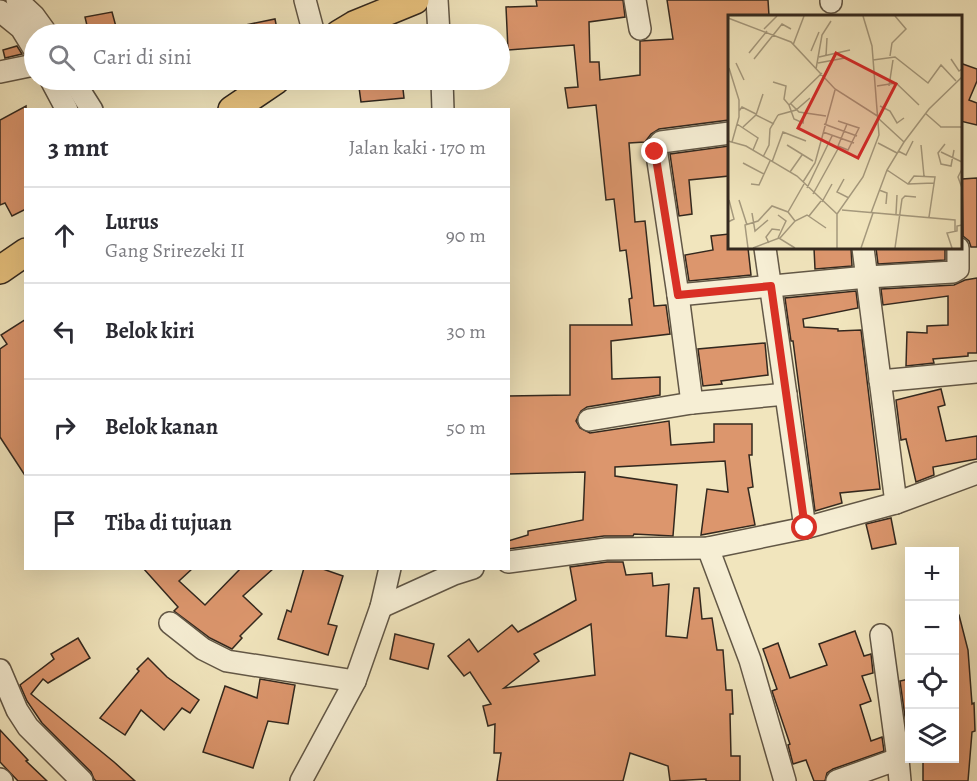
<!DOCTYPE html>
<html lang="id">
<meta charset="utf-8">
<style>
body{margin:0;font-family:Alegreya,serif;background:#f2f2f3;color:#2b2b33}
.controls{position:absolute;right:18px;bottom:18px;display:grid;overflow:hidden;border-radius:0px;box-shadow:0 6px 24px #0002}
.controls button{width:54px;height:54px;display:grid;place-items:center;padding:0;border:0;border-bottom:2px solid #e1e1e2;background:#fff;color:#2b2b33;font:30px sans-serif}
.stop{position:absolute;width:18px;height:18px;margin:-14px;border:4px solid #d93025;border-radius:50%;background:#fff}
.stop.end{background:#d93025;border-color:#fff;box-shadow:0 2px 6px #0008}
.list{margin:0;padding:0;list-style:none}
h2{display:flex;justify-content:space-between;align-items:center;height:78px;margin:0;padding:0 24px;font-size:26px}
h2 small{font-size:20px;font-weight:400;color:#7c7c81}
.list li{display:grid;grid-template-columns:39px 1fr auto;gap:18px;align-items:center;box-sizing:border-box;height:96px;padding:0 24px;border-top:2px solid #e1e1e2}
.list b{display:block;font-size:22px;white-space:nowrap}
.list p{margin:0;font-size:20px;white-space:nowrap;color:#7c7c81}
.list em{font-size:20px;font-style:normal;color:#7c7c81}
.icon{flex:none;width:33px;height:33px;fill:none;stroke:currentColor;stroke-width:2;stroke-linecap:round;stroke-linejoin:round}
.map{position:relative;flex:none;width:977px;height:781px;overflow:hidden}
.search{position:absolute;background:#fff;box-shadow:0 6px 24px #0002;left:24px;top:24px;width:486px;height:66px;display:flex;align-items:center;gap:15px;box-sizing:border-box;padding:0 21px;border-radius:33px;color:#7c7c81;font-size:22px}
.panel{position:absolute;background:#fff;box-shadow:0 6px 24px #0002;left:24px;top:108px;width:486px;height:462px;border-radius:0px}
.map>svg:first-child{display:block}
.building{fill:#dc966d;stroke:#33281e;stroke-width:1.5;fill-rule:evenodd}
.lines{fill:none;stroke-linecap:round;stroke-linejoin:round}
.minor-casing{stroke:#625746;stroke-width:24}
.major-casing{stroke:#33281e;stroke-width:30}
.minor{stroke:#f6eed4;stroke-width:21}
.major{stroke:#e8c27e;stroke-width:27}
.route{stroke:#d93025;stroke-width:8}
.inset-road{fill:none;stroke:#a5997d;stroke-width:1.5}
.view{fill:#d62828;fill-opacity:0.15;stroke:#d62828;stroke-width:3}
.inset-edge{fill:none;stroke:#33281e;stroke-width:3}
</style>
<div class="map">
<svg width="977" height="781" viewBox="0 0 977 781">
<rect width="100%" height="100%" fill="#f1e5bd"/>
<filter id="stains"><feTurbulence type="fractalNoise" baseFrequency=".00333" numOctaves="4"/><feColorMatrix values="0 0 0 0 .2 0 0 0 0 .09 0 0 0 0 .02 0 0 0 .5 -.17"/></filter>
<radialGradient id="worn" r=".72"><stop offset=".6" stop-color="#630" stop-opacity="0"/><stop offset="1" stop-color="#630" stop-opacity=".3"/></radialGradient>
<g class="building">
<polygon points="536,0 623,0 625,17 589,22 590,62 599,62 600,80 640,75 640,41 673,39 667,0 768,0 769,16 729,16 729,80 728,80 729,120 659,129 651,134 645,142 629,143 635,222 645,221 654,306 666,305 670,334 611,341 612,379 660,377 660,395 587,407 581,411 576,421 580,428 590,433 669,421 671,445 714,442 714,424 752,424 752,455 749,455 753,487 748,488 755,525 701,535 707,489 728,492 725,461 615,467 615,476 677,485 673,536 634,534 633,536 604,536 508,549 508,541 528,535 528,531 583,520 585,472 508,474 508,396 570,395 570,325 632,325 629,299 632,298 626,250 620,251 614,199 606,200 596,105 568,108 565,88 578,87 574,45 508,50 506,7 537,6"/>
<polygon points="112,12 118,34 89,34 85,17"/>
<polygon points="275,19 278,34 231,34 231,28"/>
<polygon points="17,46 22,54 5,58 3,50"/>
<polygon points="960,63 977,69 977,81 969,100 977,103 977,125 960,121"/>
<polygon points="358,80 402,80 404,98 361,102"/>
<polygon points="26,106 26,209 12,216 5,203 0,205 0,120"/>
<polygon points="729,146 729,176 689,180 692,214 679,216 670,154"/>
<polygon points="977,178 977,247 971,247 969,241 963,236 962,179"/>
<polygon points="729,234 729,248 748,248 751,275 689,281 685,255 713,250 711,236"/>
<polygon points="814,248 851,248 852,266 815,269"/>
<polygon points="876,248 945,248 945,260 878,264"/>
<polygon points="977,278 977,353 968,353 968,356 933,359 934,363 906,366 907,332 927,333 927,326 948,325 948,296 883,305 881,289 954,285 965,280"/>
<polygon points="856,291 858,308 803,319 804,327 838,329 838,331 861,330 880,489 840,493 842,503 815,511 793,341 791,341 785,298"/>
<polygon points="26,319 26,477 0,437 0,349 7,344 1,335"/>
<polygon points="765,343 768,375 721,381 722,384 703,386 698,349"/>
<polygon points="941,389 945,405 938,407 946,441 977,436 977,459 933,467 934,475 916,482 906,439 901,440 896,400"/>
<polygon points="891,518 896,544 872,549 866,524"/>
<path d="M607 562H623L626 575 652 573 653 586 669 584 666 636 687 638 694 588H699L702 619 712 618 717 650H723L726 690H732L733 714H730L731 756H740V781H706V779L670 781 668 766 630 753 623 781H497L501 753H494L495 724 488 726 483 706 491 704 470 672 464 676 448 656 469 639 478 652 512 625 518 632 576 600 570 567ZM591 624 595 675 504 688 539 661 534 654Z"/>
<polygon points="143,568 193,568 179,581 205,605 241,568 274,568 243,596 262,614 240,636 242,638 232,649 210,638 174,611 178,607"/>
<polygon points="304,568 320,568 343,576 328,624 337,626 328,655 278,639 287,610 291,612"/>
<polygon points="959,615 968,650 972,704 974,703 975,731 972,732 968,781 923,781 923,759 954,759 954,616"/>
<polygon points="855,631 864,656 871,654 873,673 862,676 871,701 860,705 871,741 882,737 884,751 833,769 827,773 825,781 814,781 806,760 793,764 788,745 790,744 772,691 777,689 763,649 778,643 790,678 827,665 819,644"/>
<polygon points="395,634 434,644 428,669 390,659"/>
<polygon points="78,638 90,658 48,683 43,679 31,694 114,762 135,781 96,781 94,779 91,772 42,723 27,701 20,685 54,659 51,654"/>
<polygon points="148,658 167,677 199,700 190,713 182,708 164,730 141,710 125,735 100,718 139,671 137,669"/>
<polygon points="260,679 295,685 288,724 268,721 253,768 203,752 225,686 257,698"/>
<polygon points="909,679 909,724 906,724 900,681"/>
<polygon points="0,730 28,760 26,761 47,781 18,781 0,762"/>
</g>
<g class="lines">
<defs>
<g id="minor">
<polyline points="17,0 34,16 47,34"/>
<polyline points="305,0 314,34"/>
<polyline points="437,0 439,34"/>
<polyline points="635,0 640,29"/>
<polyline points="831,0 831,2"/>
<polyline points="0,11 21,28 34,49"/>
<polyline points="0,72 34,65"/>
<polyline points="51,80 67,110"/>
<polyline points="73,80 92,110"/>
<polyline points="442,80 443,110"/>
<polyline points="765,248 805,528"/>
<polyline points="863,248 896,503"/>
<polyline points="678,295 867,277 953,272 958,269 958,248"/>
<polyline points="880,381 977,372"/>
<polyline points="692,403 678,295 656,148 661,142 730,133"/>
<polyline points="589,420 692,403 786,394"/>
<polyline points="708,548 750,660 785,781"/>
<polyline points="508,562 606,549 708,548 805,528 896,503 977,473"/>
<polyline points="381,607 454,574 473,568"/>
<polyline points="170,623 203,649 227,661 355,681"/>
<polyline points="881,635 898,759"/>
<polyline points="0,670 17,710 28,727 82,781"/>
<polyline points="0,779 2,781"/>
<polyline points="301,781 355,681 381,607 390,568"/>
<polyline points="837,781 898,759 900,781"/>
</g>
<g id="major">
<polyline points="339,34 354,25 415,0"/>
<polyline points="232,110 276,80"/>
<polyline points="0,270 26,252"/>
</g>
</defs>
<use href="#minor" class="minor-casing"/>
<use href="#major" class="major-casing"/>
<use href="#minor" class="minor"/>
<use href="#major" class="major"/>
</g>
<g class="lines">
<polyline class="route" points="655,152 678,295 771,286 805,528"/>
</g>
<g transform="translate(728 15)">
<rect width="234" height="234" fill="#f1e5bd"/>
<path class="inset-road" d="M0 3 63 27 107 74 151 102M36 14 49 1M65 30 76 1M83 36 91 17M21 38 39 16M98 41 99 23M162 41 164 28 178 14 167 1M91 42 122 35M26 44 54 9 63 14M223 44 231 56 234 54M145 45 167 42 200 68 213 50 228 66M8 48 16 65M90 48 117 43M1 53 11 85V102L4 127M88 54 94 20 103 6M45 67 58 71 56 84 61 90 94 58M149 71 168 68 191 90M161 71 165 45M63 89 71 97 98 101M61 90 66 104 75 108 76 98M152 91 162 96 169 108 176 103M11 96 14 92 28 99M197 98 213 112M28 100 35 79M50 100 68 95 82 83M151 104 176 127M110 106 131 113 120 135 110 131 119 109M9 109 30 123 25 135M96 109 129 121M15 112 28 100 46 109M212 112H234M95 117 126 128M0 126 18 131 69 161 109 199M150 128 169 138M217 129 210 138 213 149 223 151 226 135M59 130 85 146M193 130 196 161M170 136 178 140 185 126M213 137 234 147M35 142 41 130 42 114 50 100M44 147 55 117 78 126M15 148 36 159M234 154 230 162 234 173M159 155 180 169 206 168M62 157 74 140M116 164 109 177 121 183M75 167 87 148 107 75M23 169 31 170 42 146M180 169 186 161 207 162 201 202M79 173 104 121M151 175 159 178 158 189M85 179 111 132M11 185 19 210M94 187 104 169M114 195 227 205V217M60 197 76 169M24 198 27 216 40 205M143 198 159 155 176 127 201 94 234 62M168 199 169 180M50 200 58 206 50 223M81 201 93 186M0 207 6 204 1 185M52 223 67 206 79 200 98 213M41 228 38 222 44 214 52 215M20 233 17 210 30 206 44 191 60 197 67 206M25 233 51 223 67 233M109 233V199L135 162 151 120 144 31 135 1M133 233 145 198M167 233 174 184 177 181 188 182M224 233 219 218 229 216V211L234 210"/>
<path class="view" d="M108 38 168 69 130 143 70 113Z"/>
<rect width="234" height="234" class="inset-edge"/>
</g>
<rect width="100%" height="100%" filter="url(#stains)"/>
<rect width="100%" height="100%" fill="url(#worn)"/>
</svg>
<div class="controls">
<button>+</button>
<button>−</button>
<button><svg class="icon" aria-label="locate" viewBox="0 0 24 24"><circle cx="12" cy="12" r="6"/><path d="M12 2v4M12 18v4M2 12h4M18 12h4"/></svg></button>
<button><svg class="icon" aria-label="layers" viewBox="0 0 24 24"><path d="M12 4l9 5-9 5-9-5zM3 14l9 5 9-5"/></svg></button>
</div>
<div class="stop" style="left:805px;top:528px"></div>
<div class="stop end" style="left:655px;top:152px"></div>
<div class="search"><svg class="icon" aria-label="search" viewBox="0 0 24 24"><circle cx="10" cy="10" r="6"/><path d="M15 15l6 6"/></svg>Cari di sini</div>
<section class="panel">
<h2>3 mnt<small>Jalan kaki · 170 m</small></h2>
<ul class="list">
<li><svg class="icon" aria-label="ahead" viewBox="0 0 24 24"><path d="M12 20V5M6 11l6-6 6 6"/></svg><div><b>Lurus</b><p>Gang Srirezeki II</p></div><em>90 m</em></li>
<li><svg class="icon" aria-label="left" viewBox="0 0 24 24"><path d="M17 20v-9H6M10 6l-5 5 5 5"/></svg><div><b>Belok kiri</b></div><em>30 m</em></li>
<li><svg class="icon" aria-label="right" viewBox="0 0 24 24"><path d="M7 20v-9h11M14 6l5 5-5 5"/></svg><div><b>Belok kanan</b></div><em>50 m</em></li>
<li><svg class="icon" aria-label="arrive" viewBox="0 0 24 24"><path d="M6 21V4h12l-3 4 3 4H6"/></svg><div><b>Tiba di tujuan</b></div></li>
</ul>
</section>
</div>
